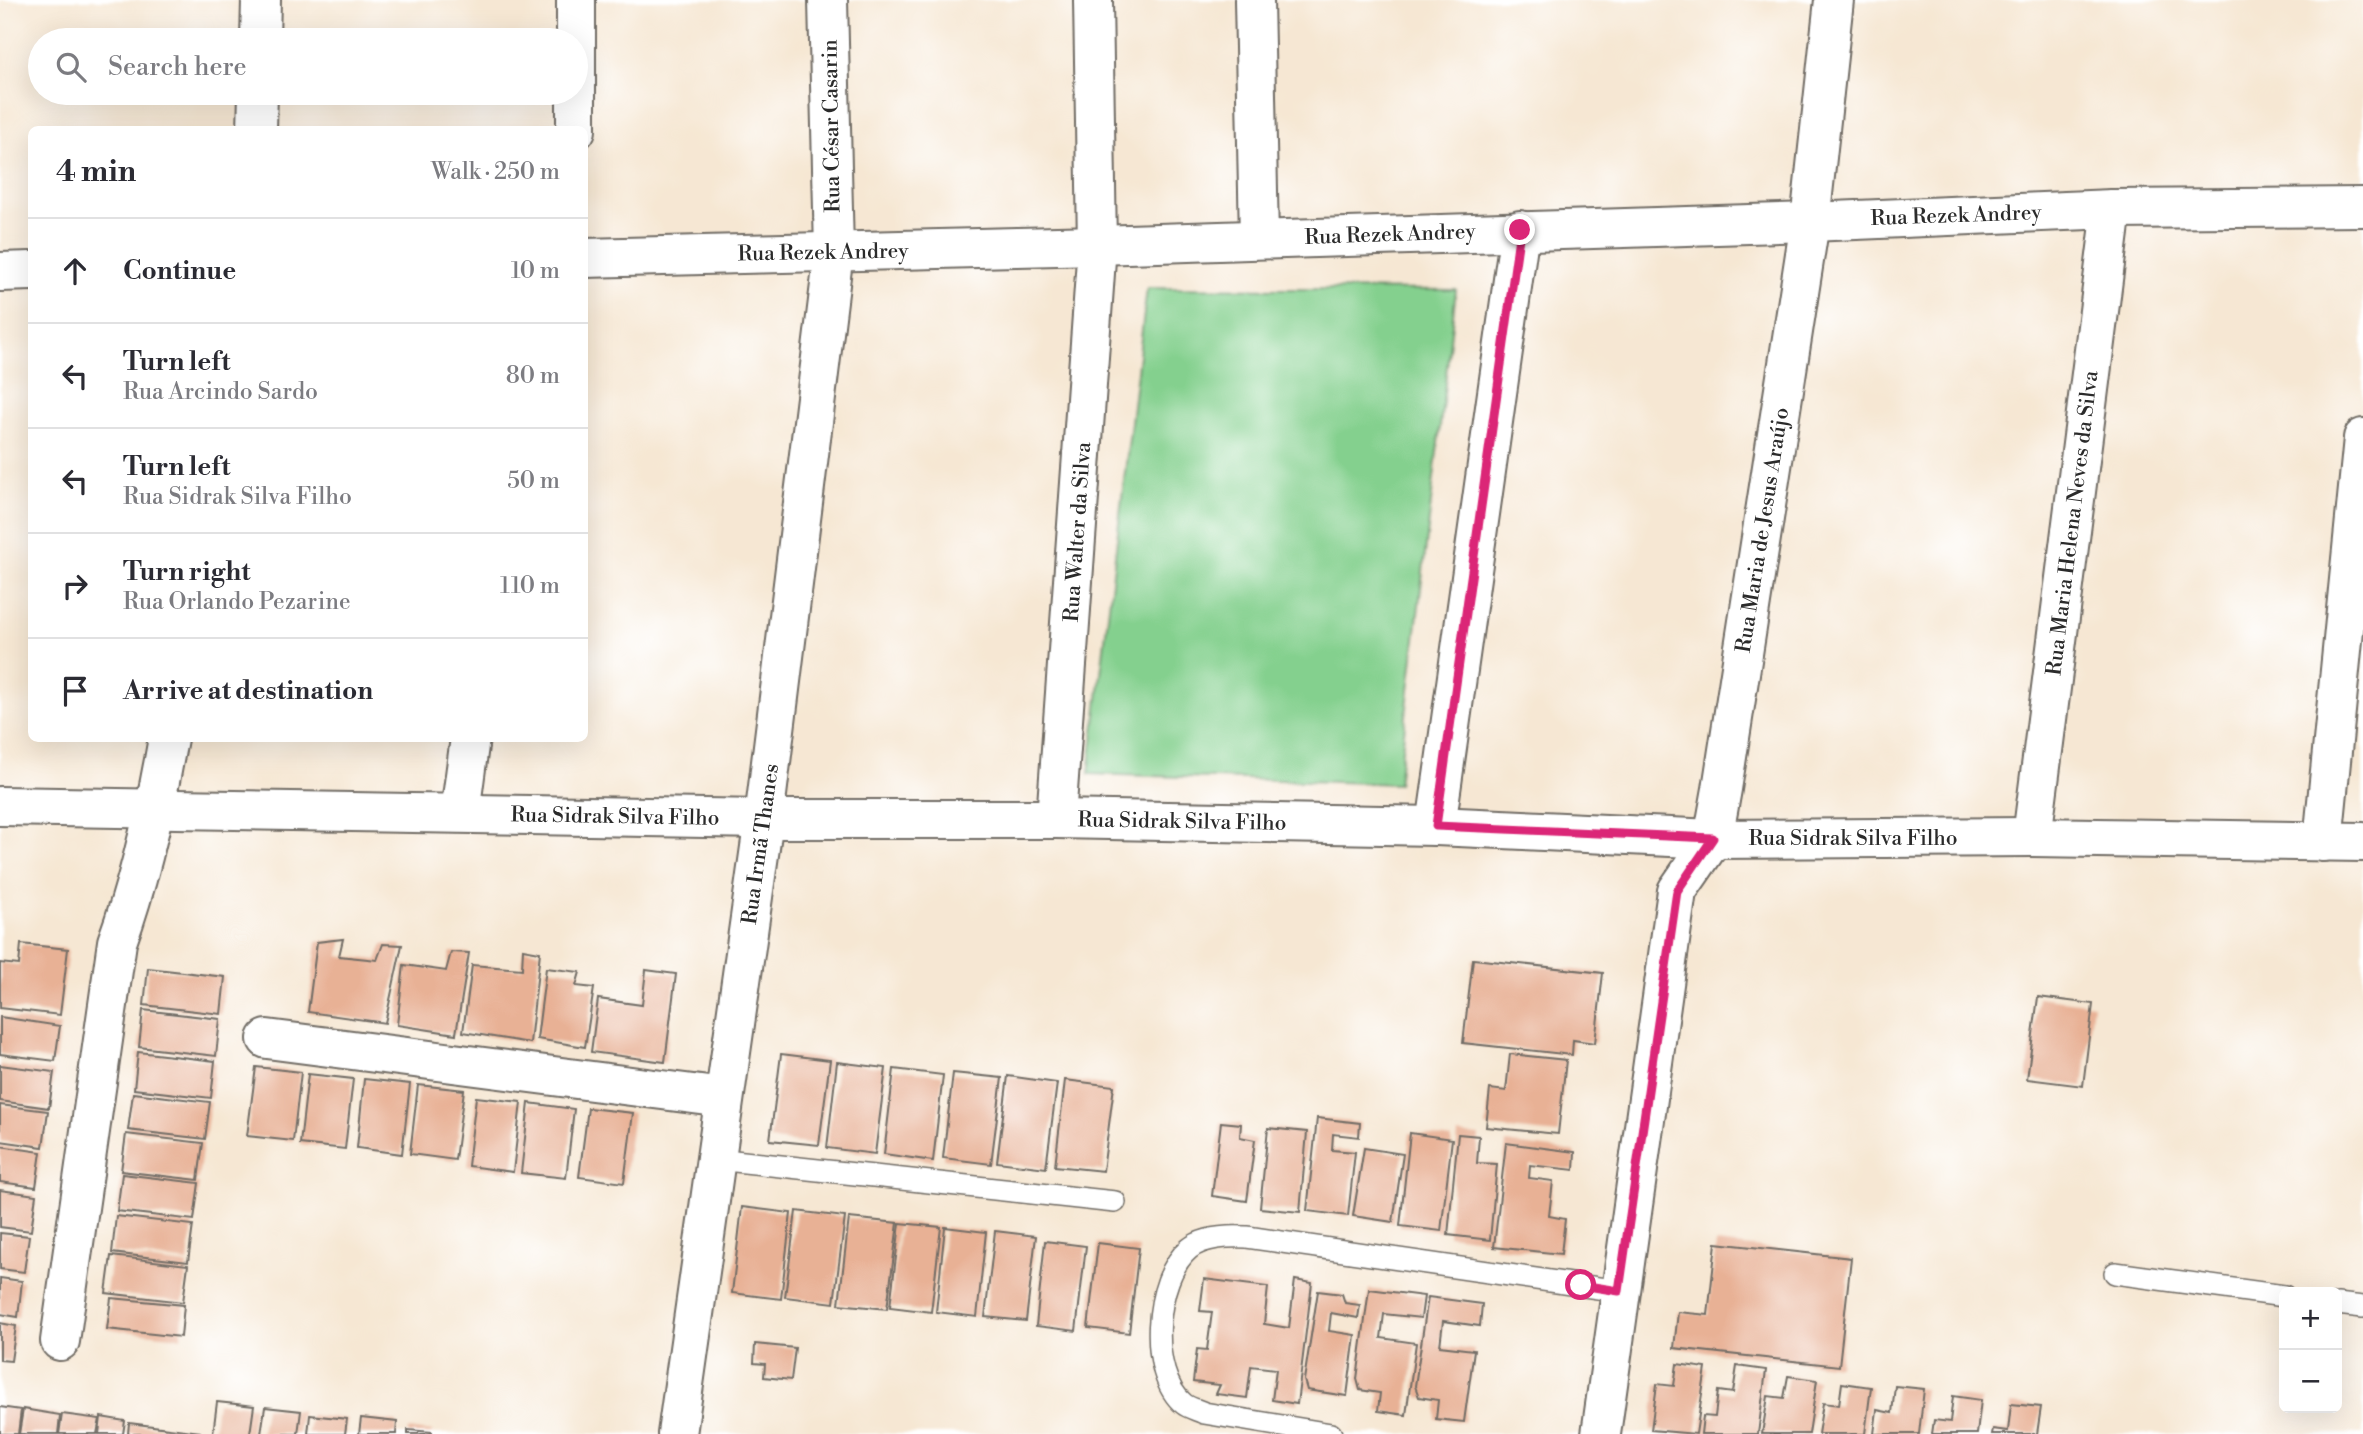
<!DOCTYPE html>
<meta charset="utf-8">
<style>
body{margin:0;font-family:"Libre Bodoni",serif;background:#f7f7f7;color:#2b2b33}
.controls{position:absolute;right:21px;bottom:21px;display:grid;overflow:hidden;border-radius:10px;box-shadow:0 7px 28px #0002}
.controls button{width:63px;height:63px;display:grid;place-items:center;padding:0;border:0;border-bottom:2px solid #e1e1e2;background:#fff;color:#2b2b33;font:35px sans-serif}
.stop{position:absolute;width:21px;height:21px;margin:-16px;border:5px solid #db2777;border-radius:50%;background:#fff}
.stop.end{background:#db2777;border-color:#fff;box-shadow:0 2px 7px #0008}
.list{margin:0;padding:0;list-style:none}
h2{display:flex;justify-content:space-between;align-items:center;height:91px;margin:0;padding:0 28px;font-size:30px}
h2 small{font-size:23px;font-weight:400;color:#7c7c81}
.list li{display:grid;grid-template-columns:46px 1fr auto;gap:21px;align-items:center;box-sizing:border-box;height:105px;padding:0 28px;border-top:2px solid #e1e1e2}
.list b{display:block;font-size:26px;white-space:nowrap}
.list p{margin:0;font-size:23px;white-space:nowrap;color:#7c7c81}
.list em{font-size:23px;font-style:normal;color:#7c7c81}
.icon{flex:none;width:38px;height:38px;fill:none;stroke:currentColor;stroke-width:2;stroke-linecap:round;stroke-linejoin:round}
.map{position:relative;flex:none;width:2363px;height:1434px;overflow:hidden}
.search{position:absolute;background:#fff;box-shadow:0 7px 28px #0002;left:28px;top:28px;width:560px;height:77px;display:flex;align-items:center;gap:18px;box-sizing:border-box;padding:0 24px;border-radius:38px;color:#7c7c81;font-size:26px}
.panel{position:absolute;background:#fff;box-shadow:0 7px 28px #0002;left:28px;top:126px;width:560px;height:616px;border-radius:10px}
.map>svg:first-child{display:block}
.green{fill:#84d08e;stroke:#587e5c;stroke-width:2}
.building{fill:#e8b195}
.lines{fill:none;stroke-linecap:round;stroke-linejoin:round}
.service-casing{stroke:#726d66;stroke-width:24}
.minor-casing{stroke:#726d66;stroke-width:42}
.tertiary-casing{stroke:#726d66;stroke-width:42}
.service{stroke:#fff;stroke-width:21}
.minor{stroke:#fff;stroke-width:38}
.tertiary{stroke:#fff;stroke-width:38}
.route{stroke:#db2777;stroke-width:9}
.labels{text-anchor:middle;stroke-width:5;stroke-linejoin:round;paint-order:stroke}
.street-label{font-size:21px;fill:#2b2b2b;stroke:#fff}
</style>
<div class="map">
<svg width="2363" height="1434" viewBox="0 0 2363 1434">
<rect width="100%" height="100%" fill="#fff"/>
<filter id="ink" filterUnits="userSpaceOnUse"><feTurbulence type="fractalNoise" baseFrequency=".0143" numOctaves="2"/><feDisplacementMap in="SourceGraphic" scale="14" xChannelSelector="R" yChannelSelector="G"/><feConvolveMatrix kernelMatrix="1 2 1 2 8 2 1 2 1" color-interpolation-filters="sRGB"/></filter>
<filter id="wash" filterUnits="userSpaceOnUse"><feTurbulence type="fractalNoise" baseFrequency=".00686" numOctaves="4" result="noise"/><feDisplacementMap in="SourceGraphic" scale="28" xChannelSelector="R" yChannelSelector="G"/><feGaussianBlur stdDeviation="1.57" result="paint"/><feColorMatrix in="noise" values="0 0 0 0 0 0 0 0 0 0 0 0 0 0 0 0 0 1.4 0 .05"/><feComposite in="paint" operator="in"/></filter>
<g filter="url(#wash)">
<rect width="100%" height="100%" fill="#f6e7d3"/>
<polygon class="green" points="1147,288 1456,290 1398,784 1089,774"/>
<g id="blocks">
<g class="building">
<polygon points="343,939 339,956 377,960 383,944 402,945 385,1023 308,1012 317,942"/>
<polygon points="21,944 68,949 60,1015 0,1008 0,963 19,965"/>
<polygon points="523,949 540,952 530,1043 463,1032 472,965 522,969"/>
<polygon points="451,952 469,953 456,1034 397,1025 404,965 446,971"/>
<polygon points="1473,959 1603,973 1595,1043 1573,1040 1572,1055 1463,1043"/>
<polygon points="148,968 225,977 221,1014 144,1005"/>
<polygon points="546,968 580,972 576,986 594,988 585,1047 537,1039"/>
<polygon points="646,970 676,974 665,1062 591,1052 598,999 642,1005"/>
<polygon points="2038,997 2093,1004 2083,1086 2027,1079"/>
<polygon points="143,1010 220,1019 216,1056 139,1047"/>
<polygon points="0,1017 60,1026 55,1061 0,1054"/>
<polygon points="138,1052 215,1061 211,1098 134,1089"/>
<polygon points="781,1054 830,1060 819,1145 770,1140"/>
<polygon points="1510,1054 1566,1060 1558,1134 1486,1127 1490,1089 1506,1091"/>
<polygon points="837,1062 886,1068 875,1154 827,1148"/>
<polygon points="0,1065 54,1072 49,1108 0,1101"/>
<polygon points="256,1067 301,1072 293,1141 247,1136"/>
<polygon points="894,1069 943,1075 933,1161 884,1154"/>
<polygon points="953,1073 1002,1078 991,1164 943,1158"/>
<polygon points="308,1074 353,1079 345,1149 300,1144"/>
<polygon points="1008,1076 1057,1083 1046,1168 997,1162"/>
<polygon points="364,1079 410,1084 402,1154 357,1148"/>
<polygon points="1065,1080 1114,1086 1103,1171 1055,1166"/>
<polygon points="418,1085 464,1090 455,1160 410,1154"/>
<polygon points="133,1093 210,1102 205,1139 128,1130"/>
<polygon points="476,1097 521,1102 513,1172 468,1166"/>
<polygon points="529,1103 574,1109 566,1178 521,1173"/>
<polygon points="0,1105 48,1111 43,1147 0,1141"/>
<polygon points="588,1108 633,1113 624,1183 579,1177"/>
<polygon points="1317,1118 1360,1123 1359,1137 1333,1134 1332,1150 1355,1152 1348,1216 1307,1211"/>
<polygon points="1221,1122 1241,1124 1240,1137 1255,1140 1247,1201 1212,1196"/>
<polygon points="1268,1128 1307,1132 1300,1212 1260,1208"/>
<polygon points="1410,1133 1452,1139 1441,1231 1400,1226"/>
<polygon points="126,1134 203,1143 198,1180 121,1171"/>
<polygon points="1458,1134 1479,1136 1477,1163 1497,1164 1490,1240 1448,1235"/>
<polygon points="1506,1143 1575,1152 1574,1170 1530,1165 1529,1178 1553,1181 1549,1216 1565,1219 1561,1254 1494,1247"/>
<polygon points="0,1146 41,1152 36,1187 0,1182"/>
<polygon points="1364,1148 1403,1154 1393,1222 1353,1216"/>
<polygon points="122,1174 199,1183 194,1220 117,1211"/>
<polygon points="0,1190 36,1195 31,1231 0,1227"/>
<polygon points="742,1207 791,1213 781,1299 732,1293"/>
<polygon points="796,1211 845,1217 834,1303 785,1297"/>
<polygon points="116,1216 193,1225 188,1262 112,1253"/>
<polygon points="849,1218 898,1223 887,1309 839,1304"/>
<polygon points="900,1223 941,1227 931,1312 890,1307"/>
<polygon points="945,1227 986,1232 977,1317 936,1312"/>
<polygon points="995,1231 1036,1236 1026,1321 985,1317"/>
<polygon points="0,1233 29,1236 24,1272 0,1269"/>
<polygon points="1045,1241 1086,1246 1076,1331 1036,1326"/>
<polygon points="1098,1243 1139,1248 1129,1333 1088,1328"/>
<polygon points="1716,1243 1851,1258 1839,1366 1674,1348 1678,1312 1708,1315"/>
<polygon points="111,1256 188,1265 183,1302 106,1293"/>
<polygon points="0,1278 22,1281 18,1317 0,1314"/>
<polygon points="1204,1279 1268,1287 1264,1324 1289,1328 1295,1280 1312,1283 1297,1404 1272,1400 1276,1369 1251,1366 1247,1398 1216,1394 1220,1385 1193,1382 1197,1349 1207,1350 1212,1312 1200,1311"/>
<polygon points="1369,1289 1424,1296 1421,1318 1384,1314 1381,1338 1416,1343 1406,1415 1378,1411 1380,1393 1360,1390 1357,1379"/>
<polygon points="1318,1291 1342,1294 1345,1303 1360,1305 1358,1318 1331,1313 1329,1331 1355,1335 1347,1396 1307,1390 1304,1380"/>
<polygon points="1428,1297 1482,1304 1480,1326 1443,1321 1440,1346 1474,1350 1464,1422 1436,1419 1438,1400 1419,1397 1415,1386"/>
<polygon points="111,1298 184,1305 181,1337 107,1329"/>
<polygon points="0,1323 16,1326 11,1361 0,1360"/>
<polygon points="755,1344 795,1348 791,1380 764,1377 765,1364 754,1363"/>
<polygon points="1677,1364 1706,1368 1696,1434 1651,1430 1657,1384 1674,1386"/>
<polygon points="1737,1366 1766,1370 1758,1434 1701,1434 1703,1416 1715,1417 1718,1391 1733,1393"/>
<polygon points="1788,1376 1817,1380 1809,1434 1762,1434 1768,1396 1784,1398"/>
<polygon points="1842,1383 1871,1387 1865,1434 1818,1434 1823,1403 1839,1405"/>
<polygon points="1895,1386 1924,1389 1919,1434 1874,1434 1877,1410 1892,1413"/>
<polygon points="1953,1396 1981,1400 1977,1434 1932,1434 1934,1420 1950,1422"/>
<polygon points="217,1402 254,1406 250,1434 213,1434"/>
<polygon points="2011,1404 2041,1407 2037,1434 1992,1434 1993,1429 2008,1431"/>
<polygon points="0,1407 21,1410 18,1434 0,1434"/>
<polygon points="265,1407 301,1411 298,1434 261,1434"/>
<polygon points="23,1409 60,1415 58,1434 19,1434"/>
<polygon points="62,1414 100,1419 97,1434 59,1434"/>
<polygon points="310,1415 347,1419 345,1434 308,1434"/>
<polygon points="101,1417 125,1421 123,1434 99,1434"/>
<polygon points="361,1418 397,1422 396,1434 359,1434"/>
<polygon points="129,1423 200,1432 200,1434 128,1434"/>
<polygon points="408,1430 432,1432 432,1434 408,1434"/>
</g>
</g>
</g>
<g filter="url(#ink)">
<use href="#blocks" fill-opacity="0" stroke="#726d66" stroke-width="2"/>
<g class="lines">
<defs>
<g id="service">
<polyline points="716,1159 1115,1202"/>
<polyline points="2115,1273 2284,1296"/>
<polyline points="2337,1304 2363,1307"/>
<path d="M1331 1434 1204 1413C1198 1410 1189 1408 1184 1404 1147 1374 1154 1278 1189 1249 1203 1237 1230 1236 1247 1237L1619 1291"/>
</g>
<g id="minor">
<polyline points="1254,0 1259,238"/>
<polyline points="260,40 261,0"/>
<polyline points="257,130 258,93"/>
<polyline points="576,130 576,0"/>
<polyline points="584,258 1097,245 1810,222 2112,209 2363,207"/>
<polyline points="0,272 32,271"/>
<polyline points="0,806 764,819 1056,819 1436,826 1713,839 2032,837 2363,842"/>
<polyline points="460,813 470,738"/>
<polyline points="1056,819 1097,245 1093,0"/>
<polyline points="1436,826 1520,230"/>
<polyline points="2032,837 2112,209"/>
<polyline points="2323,842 2363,438"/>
<polyline points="267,1039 724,1098"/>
<path d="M60 1341 117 942C141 876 156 807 168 738"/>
<polyline points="677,1434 764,819 834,252 828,0"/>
</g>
<polyline id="tertiary" points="1601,1434 1677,891 1713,839 1722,789 1810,222 1834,0"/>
</defs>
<use href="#service" class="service-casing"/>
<use href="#minor" class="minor-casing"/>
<use href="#tertiary" class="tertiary-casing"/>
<use href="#service" class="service"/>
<use href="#minor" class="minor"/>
<use href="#tertiary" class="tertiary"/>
</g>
</g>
<g class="lines" filter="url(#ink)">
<polyline class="route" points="1520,230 1436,826 1713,838 1677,891 1619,1291 1581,1285"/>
</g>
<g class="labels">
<g class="street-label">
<text transform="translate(831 126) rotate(-91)" y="7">Rua César Casarin</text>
<text transform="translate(1956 215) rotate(-2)" y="7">Rua Rezek Andrey</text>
<text transform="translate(1390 234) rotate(-2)" y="7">Rua Rezek Andrey</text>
<text transform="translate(823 252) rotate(-1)" y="7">Rua Rezek Andrey</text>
<text transform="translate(2072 523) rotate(-83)" y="7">Rua Maria Helena Neves da Silva</text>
<text transform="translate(1762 530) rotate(-81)" y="7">Rua Maria de Jesus Araújo</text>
<text transform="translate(1077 532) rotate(-86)" y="7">Rua Walter da Silva</text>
<text transform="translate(615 816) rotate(1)" y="7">Rua Sidrak Silva Filho</text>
<text transform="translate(1182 821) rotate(1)" y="7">Rua Sidrak Silva Filho</text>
<text x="1853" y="845">Rua Sidrak Silva Filho</text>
<text transform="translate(760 844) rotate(-82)" y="7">Rua Irmã Thanes</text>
</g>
</g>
</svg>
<div class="controls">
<button>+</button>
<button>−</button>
</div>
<div class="stop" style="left:1581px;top:1285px"></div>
<div class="stop end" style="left:1520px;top:230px"></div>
<div class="search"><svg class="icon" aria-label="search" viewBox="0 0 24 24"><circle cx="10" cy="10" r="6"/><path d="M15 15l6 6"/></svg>Search here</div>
<section class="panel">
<h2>4 min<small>Walk · 250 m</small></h2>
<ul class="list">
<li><svg class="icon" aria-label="ahead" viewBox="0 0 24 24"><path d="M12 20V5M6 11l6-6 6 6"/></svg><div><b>Continue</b></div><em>10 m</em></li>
<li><svg class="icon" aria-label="left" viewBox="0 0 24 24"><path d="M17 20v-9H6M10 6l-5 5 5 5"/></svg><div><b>Turn left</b><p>Rua Arcindo Sardo</p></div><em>80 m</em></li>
<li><svg class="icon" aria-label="left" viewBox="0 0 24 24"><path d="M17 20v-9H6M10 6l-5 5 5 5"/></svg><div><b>Turn left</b><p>Rua Sidrak Silva Filho</p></div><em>50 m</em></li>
<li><svg class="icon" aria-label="right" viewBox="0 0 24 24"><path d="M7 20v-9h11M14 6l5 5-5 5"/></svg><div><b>Turn right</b><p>Rua Orlando Pezarine</p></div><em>110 m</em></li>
<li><svg class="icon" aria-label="arrive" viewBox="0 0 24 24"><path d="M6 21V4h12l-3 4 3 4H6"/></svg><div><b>Arrive at destination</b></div></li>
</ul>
</section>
</div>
